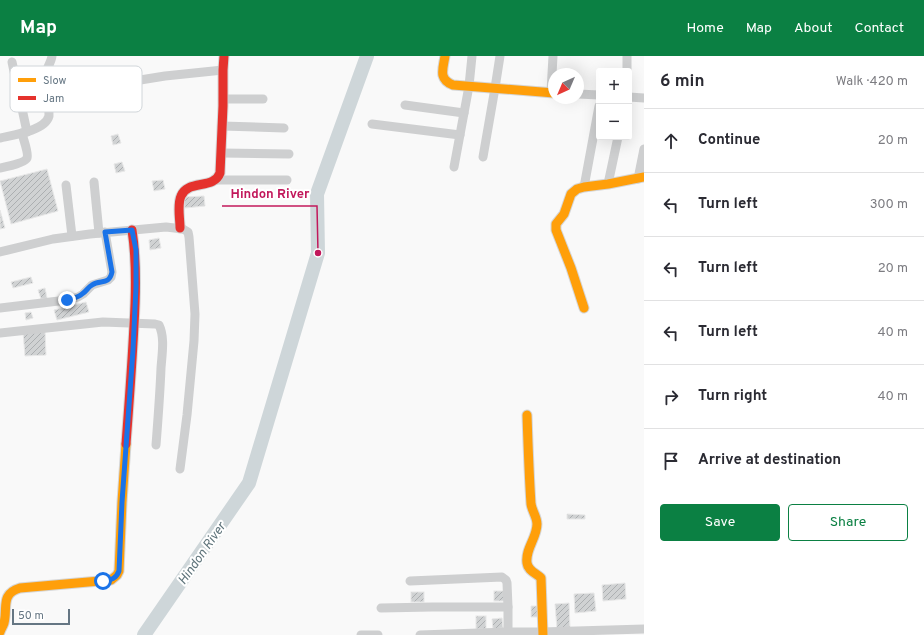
<!DOCTYPE html>
<meta charset="utf-8">
<style>
body{margin:0;font-family:Overpass,sans-serif;background:#f7f7f7;color:#2b2b33}
.controls{position:absolute;right:12px;top:12px;display:grid;overflow:hidden;border-radius:4px;box-shadow:0 4px 16px #0002}
.controls button{width:36px;height:36px;display:grid;place-items:center;padding:0;border:0;border-bottom:1px solid #e1e1e2;background:#fff;color:#2b2b33;font:20px sans-serif}
.compass{position:absolute;left:548px;top:12px;width:36px;height:36px;border-radius:50%;background:#fff;box-shadow:0 4px 16px #0002;rotate:224deg}
.scale{position:absolute;left:12px;bottom:10px;width:58px;box-sizing:border-box;padding-left:4px;border:2px solid #657683;border-top:0;font-size:11px;line-height:14px;white-space:nowrap;color:#657683;-webkit-text-stroke:3px #fff;paint-order:stroke}
.stop{position:absolute;width:12px;height:12px;margin:-9px;border:3px solid #1a73e8;border-radius:50%;background:#fff}
.stop.end{background:#1a73e8;border-color:#fff;box-shadow:0 1px 4px #0008}
.list{margin:0;padding:0;list-style:none}
h2{display:flex;justify-content:space-between;align-items:center;height:52px;margin:0;padding:0 16px;font-size:17px}
h2 small{font-size:13px;font-weight:400;color:#7c7c81}
.list li{display:grid;grid-template-columns:26px 1fr auto;gap:12px;align-items:center;box-sizing:border-box;height:64px;padding:0 16px;border-top:1px solid #e1e1e2}
.list b{display:block;font-size:15px;white-space:nowrap}
.list em{font-size:13px;font-style:normal;color:#7c7c81}
.actions{display:flex;gap:8px;padding:12px 16px}
.actions a{flex:1;padding:9px 0;border:1px solid #0b8043;border-radius:4px;text-align:center;font-size:14px;color:#0b8043}
.actions .main{background:#0b8043;color:#fff}
.icon{flex:none;width:22px;height:22px;fill:none;stroke:currentColor;stroke-width:2;stroke-linecap:round;stroke-linejoin:round}
.map{position:relative;flex:none;width:644px;height:579px;overflow:hidden}
header{display:flex;align-items:center;gap:24px;box-sizing:border-box;height:56px;padding:0 20px;background:#0b8043;color:#fff}
header strong{font-size:19px}
nav{display:flex;gap:22px;margin-inline-start:auto;font-size:14px}
main{display:flex}
aside{flex:1;background:#fff}
.map>svg:first-child{display:block}
.lines{fill:none;stroke-linecap:round;stroke-linejoin:round}
.river{stroke:#ced6d9;stroke-width:14}
.building{fill:url(#building-hatch);stroke:#e8e8e8}
.slow-casing{stroke:#d5d6d7;stroke-width:11}
.jam-casing{stroke:#d5d6d7;stroke-width:11}
.street{stroke:#cecfd0;stroke-width:9}
.slow{stroke:#ff9f0a;stroke-width:9}
.jam{stroke:#e5322d;stroke-width:9}
.route{stroke:#1a73e8;stroke-width:5}
.labels{text-anchor:middle;stroke-width:4;stroke-linejoin:round;paint-order:stroke}
.water-label{font-size:13px;font-style:italic;fill:#60757c;stroke:#fff}
.key{fill:#fff;stroke:#d1d6da;stroke-width:1}
.key-label{font-size:11px;fill:#657683}
.leader{fill:none;stroke:#c2185b;stroke-width:1.5}
.callout-dot{fill:#c2185b;stroke:#fff;stroke-width:1.5}
.callout-label{font-size:13px;text-anchor:middle;font-weight:bold;fill:#c2185b;stroke:#fff;stroke-width:4;stroke-linejoin:round;paint-order:stroke}
</style>
<header>
<strong>Map</strong>
<nav><a>Home</a><a>Map</a><a>About</a><a>Contact</a></nav>
</header>
<main>
<div class="map">
<svg width="644" height="579" viewBox="0 0 644 579">
<defs>
<pattern id="building-hatch" width="6" height="6" patternUnits="userSpaceOnUse"><rect width="6" height="6" fill="#d0d2d3"/><path d="M-1 1l2-2M0 6l6-6M5 7l2-2" fill="none" stroke="#acafb1"/></pattern>
</defs>
<rect width="100%" height="100%" fill="#f9f9f9"/>
<g class="lines">
<polyline class="river" points="144,579 249,427 318,197 317,138 367,0"/>
</g>
<g class="building">
<polygon points="118,78 121,87 113,89 111,80"/>
<polygon points="122,106 125,115 116,117 114,108"/>
<polygon points="47,113 58,155 11,168 0,125"/>
<polygon points="163,124 165,133 154,135 152,125"/>
<polygon points="204,140 205,150 185,152 184,141"/>
<polygon points="0,154 5,172 0,173"/>
<polygon points="159,182 161,192 150,194 149,184"/>
<polygon points="31,221 33,227 13,232 11,226"/>
<polygon points="45,232 47,242 41,243 38,234"/>
<polygon points="86,246 89,256 57,264 54,254"/>
<polygon points="31,256 33,262 26,264 25,257"/>
<polygon points="45,275 46,299 25,300 23,276"/>
<polygon points="567,458 585,459 585,463 567,463"/>
<polygon points="625,527 626,543 603,545 602,529"/>
<rect x="494" y="535" width="12" height="10"/>
<rect x="411" y="536" width="13" height="10"/>
<polygon points="594,537 596,555 575,557 574,538"/>
<polygon points="569,547 570,572 557,573 555,548"/>
<polygon points="531,550 542,550 541,561 531,561"/>
<rect x="476" y="560" width="10" height="13"/>
<polygon points="502,562 503,572 493,573 492,563"/>
</g>
<g class="lines">
<defs>
<g id="slow">
<path d="M445 0C443 13 438 23 453 29L554 37"/>
<polyline points="584,252 571,212 556,174 556,168 564,158 571,138 577,133 584,131 608,128 644,121"/>
<path d="M527 359C528 389 529 418 531 448 532 455 537 461 537 468 537 482 525 493 527 507 528 515 536 517 541 522L543 579"/>
<path d="M0 576C1 573 3 570 4 567 8 552 0 538 20 532L111 524 117 519 119 515 122 446 126 388"/>
</g>
<g id="jam">
<path d="M180 172C180 162 177 149 181 140 188 123 214 134 220 117L223 50V14L224 0"/>
<path d="M126 388C129 348 132 309 134 269 136 237 137 206 132 174"/>
</g>
</defs>
<use href="#slow" class="slow-casing"/>
<use href="#jam" class="jam-casing"/>
<g class="street">
<polyline points="627,0 627,15"/>
<polyline points="12,6 27,76"/>
<polyline points="134,25 165,20 223,14"/>
<polyline points="551,36 553,0"/>
<polyline points="578,38 599,39"/>
<polyline points="629,41 644,42"/>
<polyline points="223,43 263,43"/>
<polyline points="405,49 464,57"/>
<polyline points="372,68 460,79"/>
<polyline points="222,70 284,72"/>
<path d="M0 82C13 79 45 75 49 60 49 57 49 52 48 48 47 39 44 30 45 20 46 13 51 7 52 0"/>
<polyline points="222,97 289,98"/>
<polyline points="483,101 495,32 500,0"/>
<polyline points="454,111 469,30 472,0"/>
<path d="M0 112C5 111 25 107 27 102 29 97 23 83 22 77"/>
<polyline points="638,123 644,93"/>
<polyline points="216,124 287,124"/>
<polyline points="94,126 99,177"/>
<polyline points="608,128 618,81"/>
<polyline points="66,129 72,180"/>
<polyline points="584,131 599,50"/>
<polyline points="0,196 53,183 90,178 166,171 183,173 188,176 189,181 195,258 194,285 187,359 180,413"/>
<polyline points="0,252 67,244 78,241 83,238 92,229 108,224 111,221 112,216 105,176"/>
<path d="M0 277 103 266 155 268 159 269C165 281 162 298 161 312 160 338 158 363 156 389"/>
<polyline points="410,525 502,521 506,524 507,527 508,551 508,576"/>
<polyline points="381,552 432,551 508,551"/>
<polyline points="361,579 378,579"/>
<polyline points="420,579 508,576 542,576 644,573"/>
</g>
<use href="#slow" class="slow"/>
<use href="#jam" class="jam"/>
</g>
<g class="lines">
<path class="route" d="M67 244C72 242 78 242 82 238 86 236 88 231 92 229 100 223 109 230 112 216L105 176 132 174 136 194V231L133 294 122 446 119 515C116 523 111 524 103 525"/>
</g>
<g class="labels">
<g class="water-label">
<text transform="translate(201 497) rotate(-55)" y="5">Hindon River</text>
</g>
</g>
<rect x="10" y="10" width="132" height="46" rx="6" class="key"/>
<rect x="18" y="22" width="18" height="4" fill="#ff9f0a"/>
<rect x="18" y="40" width="18" height="4" fill="#e5322d"/>
<g class="key-label">
<text x="43" y="28">Slow</text>
<text x="43" y="46">Jam</text>
</g>
<path class="leader" d="M318 197L317 150H222"/>
<circle class="callout-dot" cx="318" cy="197" r="4"/>
<g class="callout-label">
<text x="270" y="142">Hindon River</text>
</g>
</svg>
<div class="controls">
<button>+</button>
<button>−</button>
</div>
<svg class="compass" viewBox="-18 -18 36 36"><path d="M0-13l5 13h-10z" fill="#e53935"/><path d="M0 13l5-13h-10z" fill="#7c7c81"/></svg>
<div class="scale">50 m</div>
<div class="stop" style="left:103px;top:525px"></div>
<div class="stop end" style="left:67px;top:244px"></div>
</div>
<aside>
<h2>6 min<small>Walk · 420 m</small></h2>
<ul class="list">
<li><svg class="icon" aria-label="ahead" viewBox="0 0 24 24"><path d="M12 20V5M6 11l6-6 6 6"/></svg><div><b>Continue</b></div><em>20 m</em></li>
<li><svg class="icon" aria-label="left" viewBox="0 0 24 24"><path d="M17 20v-9H6M10 6l-5 5 5 5"/></svg><div><b>Turn left</b></div><em>300 m</em></li>
<li><svg class="icon" aria-label="left" viewBox="0 0 24 24"><path d="M17 20v-9H6M10 6l-5 5 5 5"/></svg><div><b>Turn left</b></div><em>20 m</em></li>
<li><svg class="icon" aria-label="left" viewBox="0 0 24 24"><path d="M17 20v-9H6M10 6l-5 5 5 5"/></svg><div><b>Turn left</b></div><em>40 m</em></li>
<li><svg class="icon" aria-label="right" viewBox="0 0 24 24"><path d="M7 20v-9h11M14 6l5 5-5 5"/></svg><div><b>Turn right</b></div><em>40 m</em></li>
<li><svg class="icon" aria-label="arrive" viewBox="0 0 24 24"><path d="M6 21V4h12l-3 4 3 4H6"/></svg><div><b>Arrive at destination</b></div></li>
</ul>
<div class="actions"><a class="main">Save</a><a>Share</a></div>
</aside>
</main>
